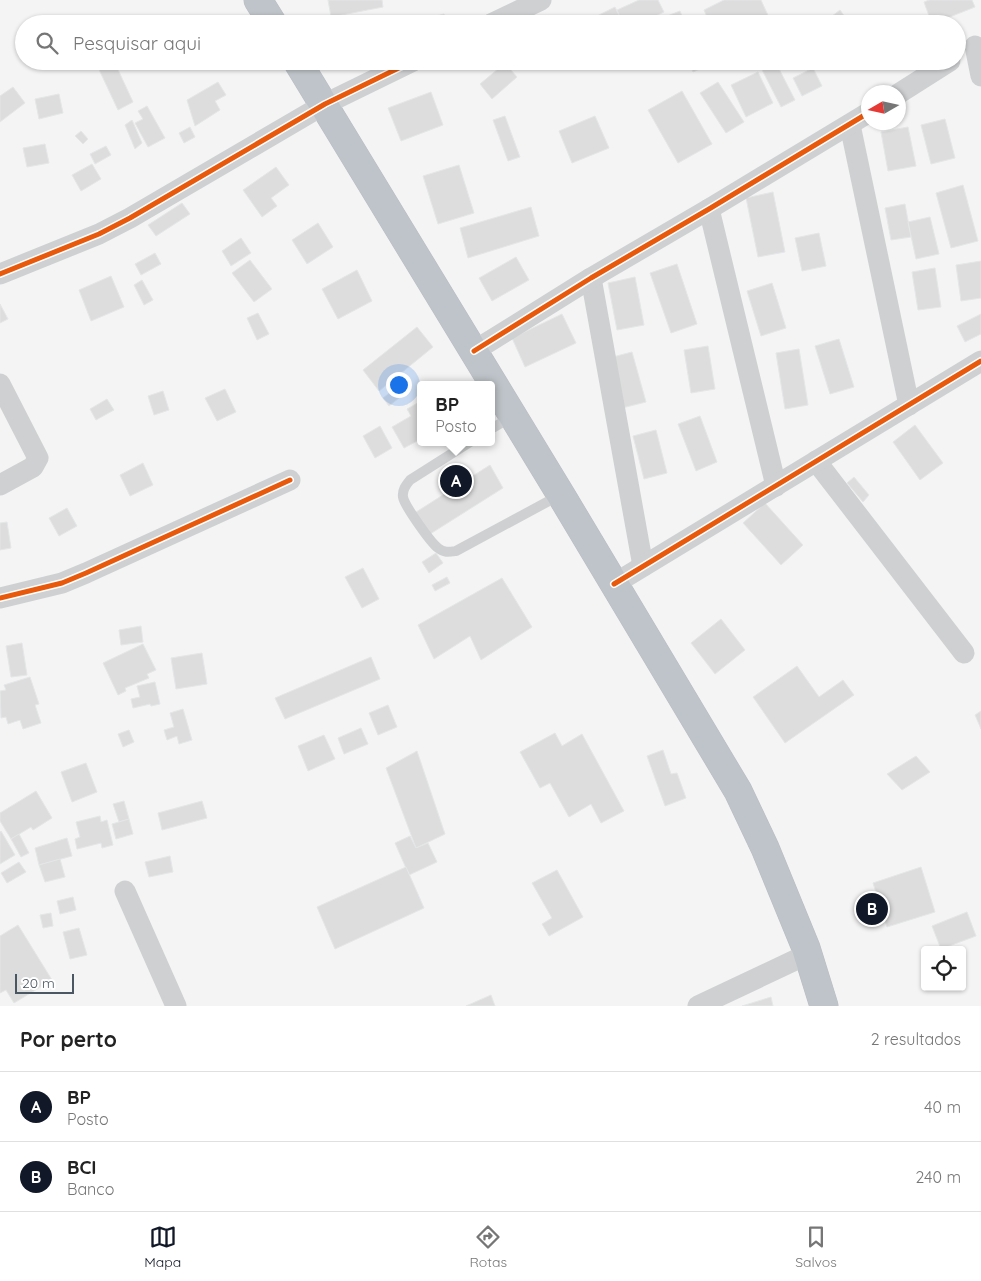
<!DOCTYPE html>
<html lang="pt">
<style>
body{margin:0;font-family:Quicksand,sans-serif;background:#f6f6f6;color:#222}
.controls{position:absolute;right:15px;bottom:15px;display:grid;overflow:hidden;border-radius:5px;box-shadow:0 1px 4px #0004}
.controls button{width:45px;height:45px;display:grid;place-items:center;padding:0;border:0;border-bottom:1px solid #e0e0e0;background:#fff;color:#222;font:25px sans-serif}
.compass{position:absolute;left:861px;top:85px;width:45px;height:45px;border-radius:50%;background:#fff;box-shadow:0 1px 4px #0004;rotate:261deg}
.scale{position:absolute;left:15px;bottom:12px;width:59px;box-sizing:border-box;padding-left:5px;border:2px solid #4a5661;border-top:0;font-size:14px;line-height:18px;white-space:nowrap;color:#4a5661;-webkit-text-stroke:4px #fff;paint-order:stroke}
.you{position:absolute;left:398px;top:384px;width:18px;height:18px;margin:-12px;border:4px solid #fff;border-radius:50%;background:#1a73e8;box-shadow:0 0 0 8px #1a73e833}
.badge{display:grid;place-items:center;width:32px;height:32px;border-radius:50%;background:#111827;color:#fff;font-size:16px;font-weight:700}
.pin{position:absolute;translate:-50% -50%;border:2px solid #fff;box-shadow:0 1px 5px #0006}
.popup{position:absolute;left:417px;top:381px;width:78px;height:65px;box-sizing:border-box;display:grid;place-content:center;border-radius:5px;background:#fff;filter:drop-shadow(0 1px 4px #0005);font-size:16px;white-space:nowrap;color:#767676}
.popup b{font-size:19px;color:#222}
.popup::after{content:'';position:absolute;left:50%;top:100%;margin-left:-10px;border:10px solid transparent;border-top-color:#fff}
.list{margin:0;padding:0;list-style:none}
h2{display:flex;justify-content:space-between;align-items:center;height:65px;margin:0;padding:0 20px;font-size:21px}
h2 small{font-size:16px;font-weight:400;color:#767676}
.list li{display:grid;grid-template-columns:32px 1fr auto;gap:15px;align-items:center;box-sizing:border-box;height:70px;padding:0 20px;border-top:1px solid #e0e0e0}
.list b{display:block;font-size:19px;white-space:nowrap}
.list p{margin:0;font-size:16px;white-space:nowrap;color:#767676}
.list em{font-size:16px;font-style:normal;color:#767676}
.icon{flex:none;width:28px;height:28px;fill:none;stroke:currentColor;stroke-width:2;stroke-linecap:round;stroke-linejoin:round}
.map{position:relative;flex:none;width:981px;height:1006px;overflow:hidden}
.search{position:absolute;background:#fff;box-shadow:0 1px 4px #0004;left:15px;right:15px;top:15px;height:55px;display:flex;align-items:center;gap:12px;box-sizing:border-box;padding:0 18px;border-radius:28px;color:#767676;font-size:19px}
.sheet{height:205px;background:#fff}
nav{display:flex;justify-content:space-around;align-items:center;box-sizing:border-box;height:70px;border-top:1px solid #e0e0e0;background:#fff;font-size:14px;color:#767676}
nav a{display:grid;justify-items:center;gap:2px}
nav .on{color:#111827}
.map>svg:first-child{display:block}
.building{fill:#ddddde;stroke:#e5e6e7}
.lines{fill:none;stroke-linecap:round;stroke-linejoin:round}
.highway-casing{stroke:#b9bec3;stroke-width:29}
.lane{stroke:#ced0d2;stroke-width:10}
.street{stroke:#ced0d2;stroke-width:21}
.highway{stroke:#bec4c9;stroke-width:28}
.cycleway-casing{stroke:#fff;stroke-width:8}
.cycleway{stroke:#e8590c;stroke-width:5}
</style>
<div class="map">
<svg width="981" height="1006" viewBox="0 0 981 1006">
<rect width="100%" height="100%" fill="#f4f4f4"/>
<g class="building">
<polygon points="328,0 382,0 383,7 331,17"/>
<polygon points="639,0 658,0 664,12 638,24 623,24 617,10"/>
<polygon points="724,0 761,0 772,24 710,24 704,10"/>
<polygon points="929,0 972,0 975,7 932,24 924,2"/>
<polygon points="615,7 623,24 581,24"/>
<polygon points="840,10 850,24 822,24"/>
<polygon points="680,11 685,24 658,24 657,20"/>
<polygon points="444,14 447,24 407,24"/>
<polygon points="900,16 904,24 886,24"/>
<polygon points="95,61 114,61 133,102 118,110"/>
<polygon points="688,61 716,61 716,62 693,72"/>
<polygon points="765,61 775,61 795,100 781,107 759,64"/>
<polygon points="505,63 517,77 492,99 480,84"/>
<polygon points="813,68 822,86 802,96 793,78"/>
<polygon points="758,72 773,103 746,117 731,85"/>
<polygon points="218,82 226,95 215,101 220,110 195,126 187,100"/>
<polygon points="718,82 744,122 726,133 700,93"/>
<polygon points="13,87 25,103 0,122 0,96"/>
<polygon points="682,91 712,144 678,163 648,110"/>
<polygon points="431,92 443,125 401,141 388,108"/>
<polygon points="59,94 63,113 39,119 35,99"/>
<polygon points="147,106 165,138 148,147 135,123 143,119 138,111"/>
<polygon points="505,116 520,157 508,161 493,120"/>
<polygon points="595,116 609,148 572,163 559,131"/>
<polygon points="945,119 955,158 931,164 921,125"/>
<polygon points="132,120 142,143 135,149 125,125"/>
<polygon points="190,127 195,137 184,143 179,133"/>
<polygon points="908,127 916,166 888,171 881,132"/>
<polygon points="81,131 88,139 83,144 75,136"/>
<polygon points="45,144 49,163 27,167 23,148"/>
<polygon points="106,146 111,155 95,164 90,154"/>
<polygon points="92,164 101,179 81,191 72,175"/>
<polygon points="459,165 474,213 438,224 423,176"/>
<polygon points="276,167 289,185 271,198 277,206 262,217 243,190"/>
<polygon points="963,185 978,241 951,248 936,193"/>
<polygon points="773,192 785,252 758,257 746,198"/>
<polygon points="182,203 190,214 156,236 148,225"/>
<polygon points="905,204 911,237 891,240 885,208"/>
<polygon points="531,207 539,236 468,258 460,228"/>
<polygon points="930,217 939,254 916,259 908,222"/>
<polygon points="318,223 333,247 307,264 292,240"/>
<polygon points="819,233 826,266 802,271 795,238"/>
<polygon points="241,238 251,253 231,266 222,251"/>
<polygon points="155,253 161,264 141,275 135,264"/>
<polygon points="516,257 529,280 492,301 479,278"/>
<polygon points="250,260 272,289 254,302 232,273"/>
<polygon points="981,261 981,298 961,301 956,265"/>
<polygon points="677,264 697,324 671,333 650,273"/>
<polygon points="935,268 941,307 918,310 912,272"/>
<polygon points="357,270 372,301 338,319 322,289"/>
<polygon points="111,276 124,307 91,321 79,290"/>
<polygon points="635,277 644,325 617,330 608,283"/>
<polygon points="142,280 153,300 144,305 134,285"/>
<polygon points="772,283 786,328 761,336 747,291"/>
<polygon points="0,304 8,319 0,323"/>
<polygon points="258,313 269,334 257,340 247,318"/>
<polygon points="562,314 576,343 525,367 512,338"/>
<polygon points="981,314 981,334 965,342 957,326"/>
<polygon points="417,327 433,347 379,391 363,370"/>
<polygon points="839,339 854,387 830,394 815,346"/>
<polygon points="708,346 715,389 691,393 684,350"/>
<polygon points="799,349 808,405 785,409 776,353"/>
<polygon points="632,352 646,402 618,409 605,359"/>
<polygon points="404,382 410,389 389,406 383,398"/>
<polygon points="225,389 236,412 217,421 205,398"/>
<polygon points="163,391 169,410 154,415 148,396"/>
<polygon points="107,399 114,410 96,420 90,409"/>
<polygon points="421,401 421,439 404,448 392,427 411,416 407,409"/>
<polygon points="700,416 717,462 696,471 678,424"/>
<polygon points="915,425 943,463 920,480 893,442"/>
<polygon points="380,426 392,448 375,458 363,436"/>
<polygon points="656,430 667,473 644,479 633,436"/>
<polygon points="143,463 153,485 130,496 120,475"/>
<polygon points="490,465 503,488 427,536 413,514"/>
<polygon points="854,477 869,495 863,502 847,483"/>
<polygon points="765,503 803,545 781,565 743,523"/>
<polygon points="67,508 77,526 59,536 49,518"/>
<polygon points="7,522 11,548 0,550 0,523"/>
<polygon points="436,553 443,563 429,573 422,562"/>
<polygon points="363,568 379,599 362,608 345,577"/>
<polygon points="447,577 450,583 435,591 432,585"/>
<polygon points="502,578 532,627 481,660 470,636 434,659 418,625"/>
<polygon points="721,619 745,650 715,674 691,643"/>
<polygon points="141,626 143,642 121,645 119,630"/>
<polygon points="22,643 27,675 11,677 6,646"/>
<polygon points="143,644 156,670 147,674 149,678 125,688 126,691 118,695 103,663"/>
<polygon points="202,653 207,684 176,689 171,658"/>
<polygon points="371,657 380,679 285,719 275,698"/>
<polygon points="797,666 819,697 843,680 854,695 785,743 753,697"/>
<polygon points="30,677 39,704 35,705 41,723 23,729 20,720 8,724 6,717 1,718 0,691 6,690 4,685"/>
<polygon points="155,682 160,704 151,706 150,704 133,708 131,699 140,697 137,686"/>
<polygon points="388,705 397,727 378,735 369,713"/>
<polygon points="183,709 192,740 179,744 177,736 167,740 164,730 174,727 170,713"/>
<polygon points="981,711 981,729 975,715"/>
<polygon points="361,728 368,744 344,754 338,738"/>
<polygon points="129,730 134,742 123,747 118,734"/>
<polygon points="555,733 562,746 582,734 624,811 601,823 591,804 569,817 550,783 540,788 520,752"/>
<polygon points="324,735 335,759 308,771 298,746"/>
<polygon points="663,750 671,774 677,773 686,798 665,806 647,756"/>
<polygon points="417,751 445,834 416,848 386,768"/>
<polygon points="916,756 930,772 902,790 887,774"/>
<polygon points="86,763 97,792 72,802 61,772"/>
<polygon points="36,791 52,818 33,830 31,827 11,839 0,821 0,813"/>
<polygon points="124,801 129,819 119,822 113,804"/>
<polygon points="202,801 207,818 162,830 158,813"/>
<polygon points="100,816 101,822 107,820 113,845 102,848 101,843 77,849 75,839 80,837 76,822"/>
<polygon points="129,819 133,834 116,839 112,824"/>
<polygon points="1,831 15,855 0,864 0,832"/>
<polygon points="19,834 29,853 21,857 11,839"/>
<polygon points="410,836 416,848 428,843 437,862 409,875 395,843"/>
<polygon points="67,838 72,856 39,865 35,848"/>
<polygon points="170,856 173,872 149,877 145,862"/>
<polygon points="60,859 65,877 45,882 39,865"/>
<polygon points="19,862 26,872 7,883 1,873"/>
<polygon points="406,867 424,908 335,949 317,907"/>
<polygon points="921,867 935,912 887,927 873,883"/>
<polygon points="557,870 583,917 549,936 542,924 552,918 532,883"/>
<polygon points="73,897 76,910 60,914 57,901"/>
<polygon points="967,912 976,936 941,949 932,926"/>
<polygon points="51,913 53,926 43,928 40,915"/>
<polygon points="18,925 52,980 14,1003 6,990 0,993 0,936"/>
<polygon points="79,928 87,955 70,959 63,932"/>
<polygon points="491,995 495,1006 466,1006"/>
<polygon points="771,997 773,1006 742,1006"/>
</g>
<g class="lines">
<defs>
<g id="highway">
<polyline points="258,0 273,24"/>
<polyline points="297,61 561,495 738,791 765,848 806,948 824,1006"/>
</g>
</defs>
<use href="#highway" class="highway-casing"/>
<g class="lane">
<polyline points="491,429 511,417"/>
<path d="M470 442 410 480C406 485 402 490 403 497 404 505 431 543 438 548 444 553 449 552 456 551L560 495"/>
</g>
<g class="street">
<polyline points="491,24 541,0"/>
<polyline points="975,46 981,76"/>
<polyline points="898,94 950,61"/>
<polyline points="850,125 909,405"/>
<polyline points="709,209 776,486"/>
<polyline points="0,274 99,234 130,218 325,104 413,61"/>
<polyline points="591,278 643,566"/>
<polyline points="474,351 591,278 709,209 868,113"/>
<polyline points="0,384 38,458 33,467 0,485"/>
<polyline points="816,461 964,653"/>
<polyline points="614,584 981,361"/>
<polyline points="0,598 62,583 86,573 290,480"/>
<polyline points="125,891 176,1006"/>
<polyline points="698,1006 808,954"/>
</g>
<use href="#highway" class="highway"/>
<defs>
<g id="cycleway">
<polyline points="0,274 99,234 130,218 325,104 413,61"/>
<polyline points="474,351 591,278 709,209 868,113"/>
<polyline points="614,584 981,361"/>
<polyline points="0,598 62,583 86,573 290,480"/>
</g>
</defs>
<use href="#cycleway" class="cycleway-casing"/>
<use href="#cycleway" class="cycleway"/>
</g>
</svg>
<div class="controls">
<button><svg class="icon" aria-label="locate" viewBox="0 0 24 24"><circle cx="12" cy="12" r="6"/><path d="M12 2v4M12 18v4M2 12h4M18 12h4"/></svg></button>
</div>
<svg class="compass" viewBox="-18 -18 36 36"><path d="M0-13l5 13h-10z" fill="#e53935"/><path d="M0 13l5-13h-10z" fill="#767676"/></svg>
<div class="scale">20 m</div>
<div class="you"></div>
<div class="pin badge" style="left:456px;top:481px">A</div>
<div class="popup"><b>BP</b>Posto</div>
<div class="pin badge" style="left:872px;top:909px">B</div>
<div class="search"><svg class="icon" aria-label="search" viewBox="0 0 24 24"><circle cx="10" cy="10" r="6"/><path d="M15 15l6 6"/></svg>Pesquisar aqui</div>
</div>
<section class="sheet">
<h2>Por perto<small>2 resultados</small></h2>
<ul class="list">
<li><span class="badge">A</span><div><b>BP</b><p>Posto</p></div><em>40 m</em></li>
<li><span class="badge">B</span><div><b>BCI</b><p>Banco</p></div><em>240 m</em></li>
</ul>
</section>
<nav>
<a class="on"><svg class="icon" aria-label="map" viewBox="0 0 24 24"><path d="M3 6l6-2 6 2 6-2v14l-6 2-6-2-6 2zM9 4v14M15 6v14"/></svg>Mapa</a>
<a><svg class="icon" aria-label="directions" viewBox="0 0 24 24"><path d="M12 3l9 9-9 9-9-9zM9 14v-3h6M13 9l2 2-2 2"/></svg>Rotas</a>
<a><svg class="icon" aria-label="saved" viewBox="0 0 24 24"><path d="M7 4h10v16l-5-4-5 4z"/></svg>Salvos</a>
</nav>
